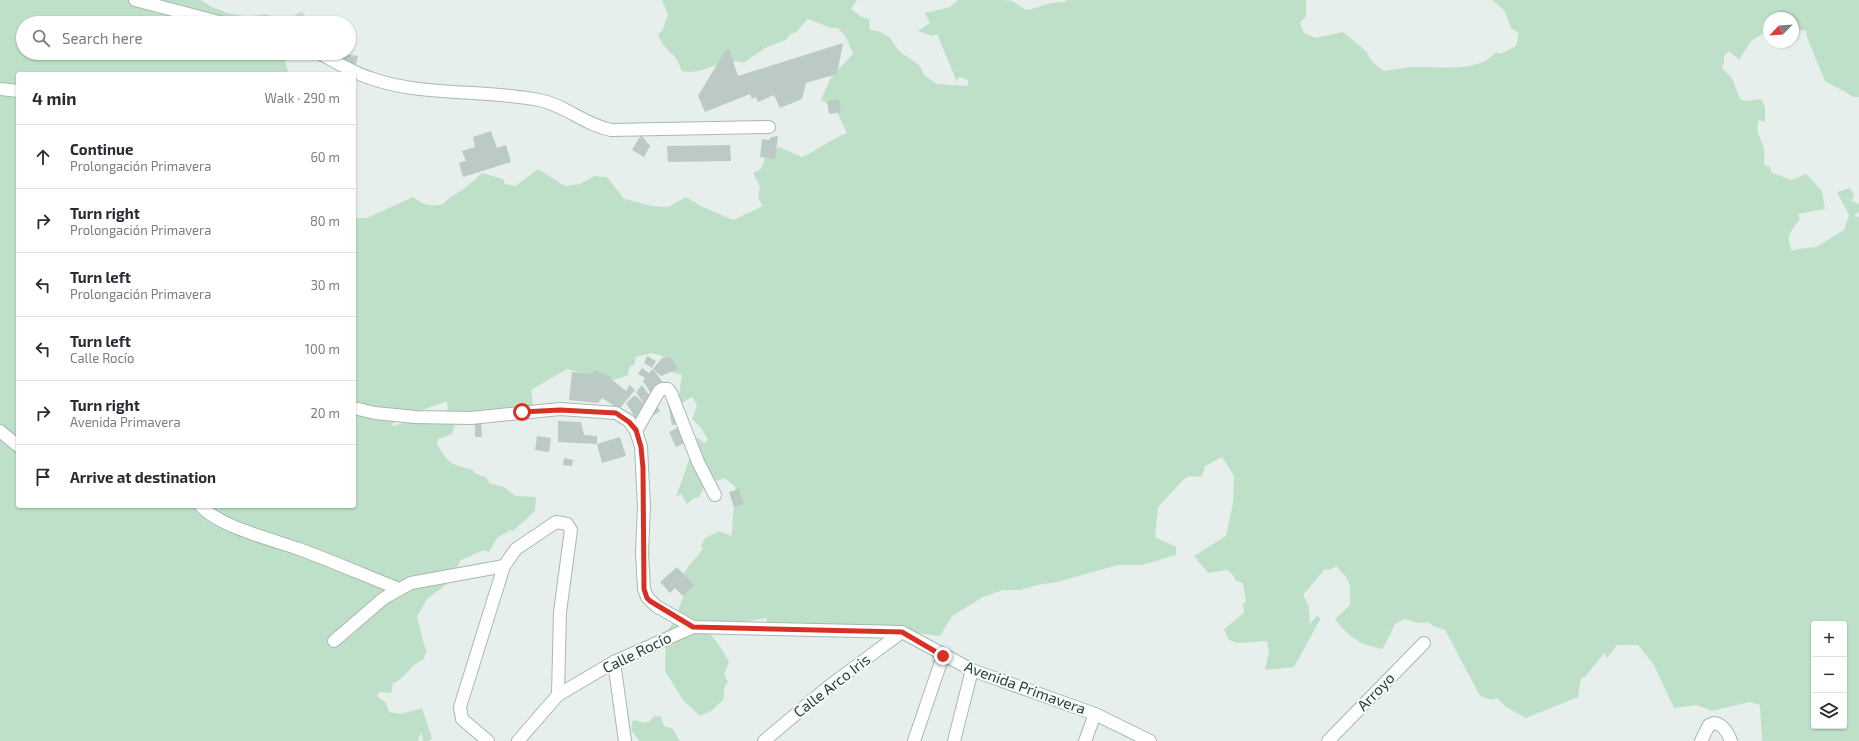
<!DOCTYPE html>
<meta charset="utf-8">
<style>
body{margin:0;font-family:"Exo 2",sans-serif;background:#f2f2f3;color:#2b2b33}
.controls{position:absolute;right:12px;bottom:12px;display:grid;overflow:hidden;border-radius:4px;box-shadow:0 1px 3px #0004}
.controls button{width:36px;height:36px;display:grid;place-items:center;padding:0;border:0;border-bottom:1px solid #e1e1e2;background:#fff;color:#2b2b33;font:20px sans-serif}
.compass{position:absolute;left:1763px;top:12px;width:36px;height:36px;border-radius:50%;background:#fff;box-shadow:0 1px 3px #0004;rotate:245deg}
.stop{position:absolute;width:12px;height:12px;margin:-9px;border:3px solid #d93025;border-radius:50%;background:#fff}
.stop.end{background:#d93025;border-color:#fff;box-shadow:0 1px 4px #0008}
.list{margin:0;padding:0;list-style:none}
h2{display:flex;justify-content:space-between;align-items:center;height:52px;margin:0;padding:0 16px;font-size:17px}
h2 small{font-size:13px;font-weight:400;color:#7c7c81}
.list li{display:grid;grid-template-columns:26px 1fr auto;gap:12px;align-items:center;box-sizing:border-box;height:64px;padding:0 16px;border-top:1px solid #e1e1e2}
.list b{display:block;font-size:15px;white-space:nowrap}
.list p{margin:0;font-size:13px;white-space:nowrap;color:#7c7c81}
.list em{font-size:13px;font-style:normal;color:#7c7c81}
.icon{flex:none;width:22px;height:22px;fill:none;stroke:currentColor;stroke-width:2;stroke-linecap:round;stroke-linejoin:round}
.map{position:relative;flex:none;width:1859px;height:741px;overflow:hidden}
.search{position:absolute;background:#fff;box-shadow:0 1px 3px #0004;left:16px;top:16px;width:340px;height:44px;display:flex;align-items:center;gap:10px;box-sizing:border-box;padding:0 14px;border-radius:22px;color:#7c7c81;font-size:15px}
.panel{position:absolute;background:#fff;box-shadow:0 1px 3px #0004;left:16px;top:72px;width:340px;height:436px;border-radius:4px}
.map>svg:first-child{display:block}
.green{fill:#bfe0c8;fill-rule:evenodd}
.building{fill:#bbcac4}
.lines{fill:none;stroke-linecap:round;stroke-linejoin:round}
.minor-casing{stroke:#a8b8b2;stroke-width:14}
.tertiary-casing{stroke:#a8b8b2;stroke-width:14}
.minor{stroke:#fff;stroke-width:12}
.tertiary{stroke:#fff;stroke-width:12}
.route{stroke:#d93025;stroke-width:5}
.labels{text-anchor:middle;stroke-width:4;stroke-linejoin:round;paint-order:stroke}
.street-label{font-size:15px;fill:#24423a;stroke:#f7fbf9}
</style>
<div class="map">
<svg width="1859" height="741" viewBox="0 0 1859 741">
<rect width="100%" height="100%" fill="#e6efeb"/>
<g class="green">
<path d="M0 0H201L212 7 228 13 247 17 266 14 284 22 302 11 306 18 303 23H23V53H285V61L289 74H18V506H354V218H367L413 197C420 203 432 208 442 204 446 202 449 197 452 196 464 190 473 181 482 173L503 179 505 184 516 186 538 169 565 186 580 184 595 176 607 177 624 199C636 201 659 210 670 206 675 203 681 200 686 197L701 206 733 220 763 206 758 198 760 187 753 173 761 169 767 153 779 147 802 157C818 150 830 139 847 133L835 108 821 100 831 77 853 54 846 37 838 28H831L808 19 796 32 790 34 786 40 767 47 743 63C723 55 702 77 682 71L676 58 663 45 658 35 663 29 668 14 662 0H857L851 9 862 17 869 19 870 30 881 32 890 38 899 51 919 65 925 76 937 84 968 86V80L959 77 957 82 937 34 932 36 918 31 930 23 925 13 950 7 958 0H1004L1012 1 1026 10C1040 7 1052 1 1065 2L1067 0H1306V16L1300 23 1304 33 1316 38 1343 32 1366 51 1371 60 1383 71C1392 70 1401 68 1410 67 1434 66 1479 74 1496 52L1500 54 1516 46 1519 33 1511 28 1504 10 1492 0H1859V97H1854L1825 81 1806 35 1807 31 1793 28V18H1769V30L1751 41 1739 60 1729 51 1724 56V63L1722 68 1732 78 1740 99 1745 101 1761 99 1765 107V122L1759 120C1755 130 1759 136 1763 145 1765 151 1764 159 1764 165L1770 167 1772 173 1792 180 1806 174 1822 191 1825 209 1798 214 1800 219C1791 231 1785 236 1792 251L1798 249 1816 247 1844 230 1849 215 1837 192 1850 188 1854 195 1852 201 1859 204V212L1854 216 1859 217V741H1762L1760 705 1750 702 1712 711 1697 705 1674 708 1654 665 1638 645H1617L1607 658 1604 653 1585 677 1581 678 1578 697 1526 718 1506 707 1497 698 1491 700 1480 696 1445 630 1433 626 1428 622 1418 623 1405 619 1395 624 1383 649C1361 645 1348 637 1335 619L1350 605C1350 595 1352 584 1345 576 1342 572 1339 571 1337 566L1329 570 1325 569 1303 595 1309 606 1310 624 1317 616 1321 618 1294 667 1265 670 1269 652 1267 641 1238 643 1229 640 1224 629 1244 613 1243 603 1246 602 1243 583 1235 580 1233 575 1227 570 1208 573 1194 556 1226 536 1233 503 1234 476 1222 457 1205 466 1202 477 1190 476 1184 479 1158 507 1155 537 1176 547V555L1142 565H1118L1057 582 1038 585 1020 590H1003L983 597 952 616 940 636 896 630 768 623 766 618 705 629C713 635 725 653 729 662L724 674 728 682 724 688V699L711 711 700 716 683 700 665 671 666 632 674 622 686 589 684 572 703 549 701 546 705 538 719 531 731 536C733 528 732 523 733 516 734 505 736 497 735 486L724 478 718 481 714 479 705 485 699 497 693 499 687 504 681 494 676 497 697 437 704 443 708 440 701 428 692 419 697 405 692 397 682 403 678 402 682 375 667 371 668 358 652 353 636 357 634 365 630 366 628 375 611 381 567 369 531 390 533 404 527 414 444 416 448 409 447 401 419 411 396 415 392 426 425 418 455 425 452 434 438 439 437 444C449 465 451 464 473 470L474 473 487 478 489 483 504 487 515 496 536 497 535 511 513 531 511 530 497 538 489 552 484 550 461 560 447 584 427 599 417 617C420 626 423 645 427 651L423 660C410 664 406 679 393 683L391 693 379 692 377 696 386 703 389 712 401 714 422 708 432 738 429 741H423L421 732 418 741H0ZM1814 624H1844V726H1814Z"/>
<path d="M654 716 661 717 664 726 672 728 680 741H639L631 729 633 720C645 722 647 726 654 716Z"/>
</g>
<g class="building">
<polygon points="843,43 837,74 806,83 802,99 780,108 774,95 758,102 756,97 752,99 750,94 705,112 698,96 725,51 729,49 738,76"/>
<polygon points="337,53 358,56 356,64 335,59"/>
<polygon points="839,99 841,112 829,114 827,101"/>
<polygon points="491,131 497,148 506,145 511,162 463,177 459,163 466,161 462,151 475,147 473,137"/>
<polygon points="641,135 650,146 644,157 632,150"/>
<polygon points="778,136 775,159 760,157 762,139 769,140 771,137"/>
<polygon points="730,145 731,161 668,162 667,146"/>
<polygon points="647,356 656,361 652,368 644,363"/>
<polygon points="670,357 674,361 678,369 661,376 653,369 662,358"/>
<polygon points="642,368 649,373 653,369 665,385 652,395 643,381 645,378 638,374"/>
<polygon points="594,370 612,377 611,379 626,391 630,385 635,390 619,409 602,398 598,403 569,400 572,372 592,374"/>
<polygon points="642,385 660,411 640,425 626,403 635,395 644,404 636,392"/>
<polygon points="676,402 684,423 672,425 668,403"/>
<polygon points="481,421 482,437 475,437 475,422"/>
<polygon points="558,421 581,422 584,435 597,436 597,444 558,442"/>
<polygon points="681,426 688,441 676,447 669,432"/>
<polygon points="537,436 551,438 549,452 535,450"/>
<polygon points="620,437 626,456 602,463 597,444"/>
<polygon points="564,458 573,460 572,466 563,465"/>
<polygon points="739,489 744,504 734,507 729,492"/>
<polygon points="677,567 694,585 683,596 675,588 670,593 660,582"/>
</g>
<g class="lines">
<defs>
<g id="minor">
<polyline points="135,0 223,23"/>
<path d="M319 53C336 62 352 72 370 78 423 97 484 89 539 100 565 105 585 125 611 130L769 127"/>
<polyline points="0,431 18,446"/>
<polyline points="636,431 659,391 662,389 668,389 671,393 698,462 715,495"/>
<path d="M201 506C218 526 273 540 299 549 332 561 366 576 399 589"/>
<polyline points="334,641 384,598 411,583 504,566"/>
<polyline points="614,662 625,741"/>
<polyline points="488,741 462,719 460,707 504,566 516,549 556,522 567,524 571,530 560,612 558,695"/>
<polyline points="518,741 558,695 614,662 693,627"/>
<polyline points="764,741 828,687 902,632"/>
<polyline points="914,741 943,656"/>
<polyline points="954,741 972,670"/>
<polyline points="1085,741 1095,714"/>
<polyline points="1328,741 1424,643"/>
<path d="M1701 741 1709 725 1714 723C1723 724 1728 733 1731 741"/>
</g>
<g id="tertiary">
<polyline points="0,89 18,91"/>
<polyline points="354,408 375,413 415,417 471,418 560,409 616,413 629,421 636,431 641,447 644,506 642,553 644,589 647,597 656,606 693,627 902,632 972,670 1095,714 1150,741"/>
</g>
</defs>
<use href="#minor" class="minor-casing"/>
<use href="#tertiary" class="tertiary-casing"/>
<use href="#minor" class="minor"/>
<use href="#tertiary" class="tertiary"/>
</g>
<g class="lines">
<polyline class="route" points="522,412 560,410 616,413 629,422 636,430 641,447 643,468 644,589 647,598 650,601 693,627 902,632 943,656"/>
</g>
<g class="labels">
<g class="street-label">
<text transform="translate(637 653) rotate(-26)" y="5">Calle Rocío</text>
<text transform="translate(832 686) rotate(-38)" y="5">Calle Arco Iris</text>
<text transform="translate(1025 688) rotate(20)" y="5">Avenida Primavera</text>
<text transform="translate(1376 692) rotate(-46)" y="5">Arroyo</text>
</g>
</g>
</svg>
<div class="controls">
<button>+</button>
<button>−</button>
<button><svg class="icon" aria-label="layers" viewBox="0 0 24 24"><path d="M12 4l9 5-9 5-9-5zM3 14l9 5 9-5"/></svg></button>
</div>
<svg class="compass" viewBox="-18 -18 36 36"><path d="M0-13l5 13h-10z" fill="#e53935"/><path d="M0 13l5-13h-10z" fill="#7c7c81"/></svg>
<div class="stop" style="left:522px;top:412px"></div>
<div class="stop end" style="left:943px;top:656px"></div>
<div class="search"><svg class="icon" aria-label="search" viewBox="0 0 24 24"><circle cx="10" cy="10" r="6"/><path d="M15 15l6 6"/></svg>Search here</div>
<section class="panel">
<h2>4 min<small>Walk · 290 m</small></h2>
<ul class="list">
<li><svg class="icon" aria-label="ahead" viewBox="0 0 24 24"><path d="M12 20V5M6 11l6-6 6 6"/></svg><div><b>Continue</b><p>Prolongación Primavera</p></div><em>60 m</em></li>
<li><svg class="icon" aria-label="right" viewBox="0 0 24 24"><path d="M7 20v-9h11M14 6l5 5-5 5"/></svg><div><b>Turn right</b><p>Prolongación Primavera</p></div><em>80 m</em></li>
<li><svg class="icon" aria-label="left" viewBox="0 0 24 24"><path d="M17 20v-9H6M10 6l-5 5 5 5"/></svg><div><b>Turn left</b><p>Prolongación Primavera</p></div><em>30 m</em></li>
<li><svg class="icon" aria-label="left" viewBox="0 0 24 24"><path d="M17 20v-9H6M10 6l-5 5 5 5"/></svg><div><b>Turn left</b><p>Calle Rocío</p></div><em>100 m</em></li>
<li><svg class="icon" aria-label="right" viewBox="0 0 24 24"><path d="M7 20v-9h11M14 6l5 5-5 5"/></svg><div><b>Turn right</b><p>Avenida Primavera</p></div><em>20 m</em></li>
<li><svg class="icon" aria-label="arrive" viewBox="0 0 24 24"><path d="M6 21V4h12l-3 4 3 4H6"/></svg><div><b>Arrive at destination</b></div></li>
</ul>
</section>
</div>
